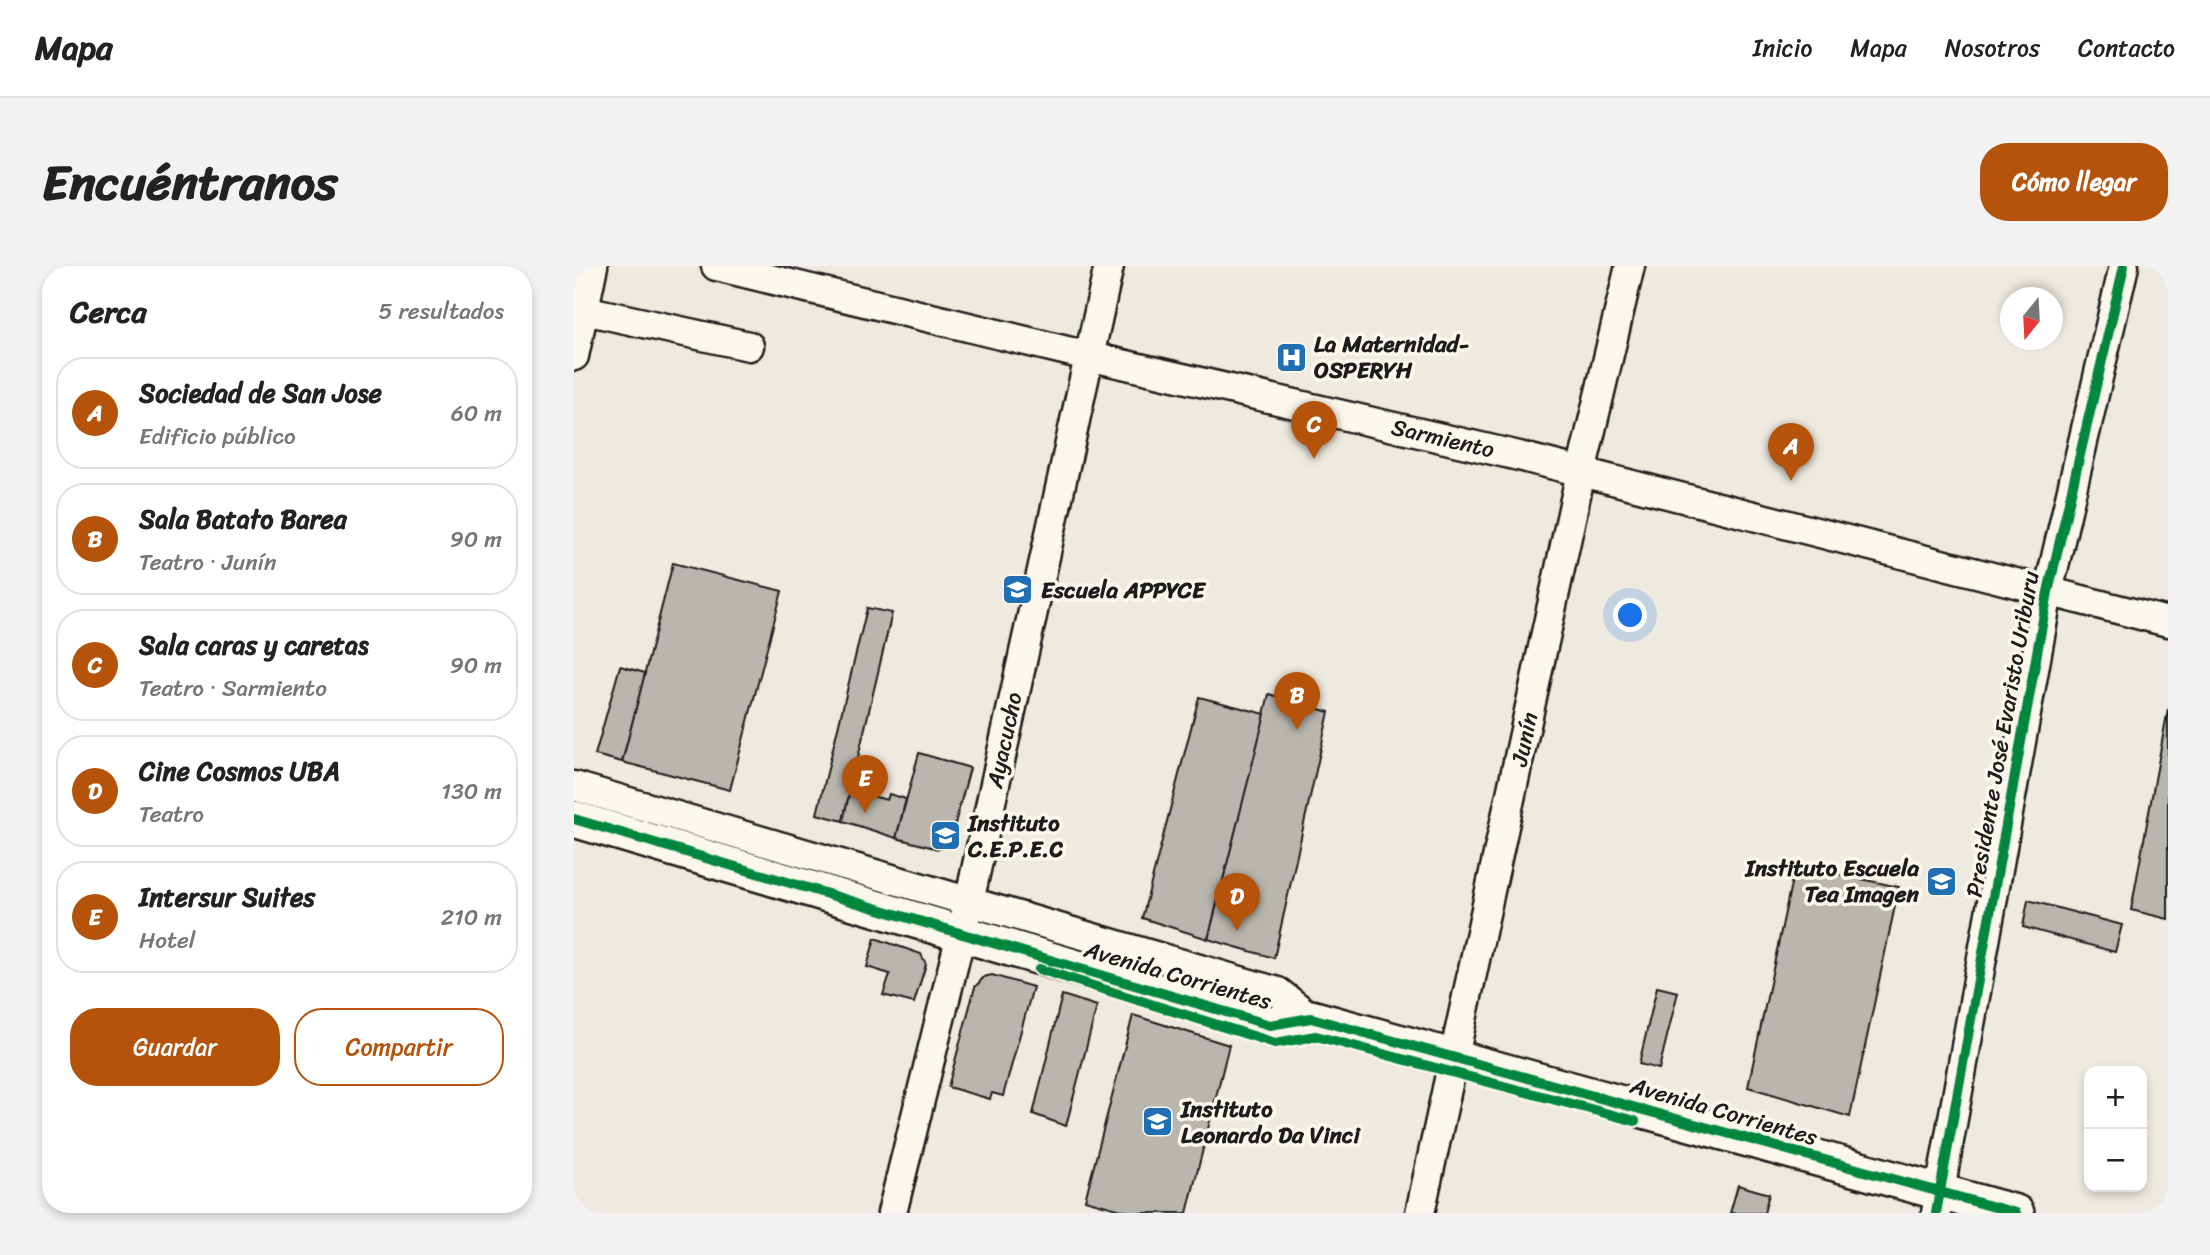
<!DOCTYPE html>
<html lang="es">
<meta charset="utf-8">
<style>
body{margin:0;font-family:Sriracha,sans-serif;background:#f2f2f2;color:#222}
.controls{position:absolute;right:21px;bottom:21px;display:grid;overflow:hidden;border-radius:14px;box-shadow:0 4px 10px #0003}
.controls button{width:63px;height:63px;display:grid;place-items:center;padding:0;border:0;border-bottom:2px solid #e0e0e0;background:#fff;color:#222;font:35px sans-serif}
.compass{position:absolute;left:1426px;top:21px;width:63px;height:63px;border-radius:50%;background:#fff;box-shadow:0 4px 10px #0003;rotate:198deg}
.you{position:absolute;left:1057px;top:350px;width:24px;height:24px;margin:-18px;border:5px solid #fff;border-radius:50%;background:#1a73e8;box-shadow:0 0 0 10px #1a73e833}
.badge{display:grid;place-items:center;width:46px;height:46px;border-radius:50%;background:#b45309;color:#fff;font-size:23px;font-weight:700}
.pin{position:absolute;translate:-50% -58px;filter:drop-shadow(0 2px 4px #0008)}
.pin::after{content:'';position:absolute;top:37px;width:24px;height:21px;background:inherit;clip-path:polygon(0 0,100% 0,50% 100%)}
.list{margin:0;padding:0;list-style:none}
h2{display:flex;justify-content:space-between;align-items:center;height:91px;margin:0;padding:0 28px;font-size:30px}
h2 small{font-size:23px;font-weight:400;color:#767676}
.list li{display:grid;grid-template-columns:46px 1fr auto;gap:21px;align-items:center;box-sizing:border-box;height:112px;margin:0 14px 14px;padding:0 14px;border:2px solid #e0e0e0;border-radius:28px}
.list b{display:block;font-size:26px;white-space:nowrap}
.list p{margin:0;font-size:23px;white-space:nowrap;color:#767676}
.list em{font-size:23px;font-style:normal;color:#767676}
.actions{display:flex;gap:14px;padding:21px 28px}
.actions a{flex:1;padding:16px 0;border:2px solid #b45309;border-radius:28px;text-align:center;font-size:24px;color:#b45309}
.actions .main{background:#b45309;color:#fff}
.map{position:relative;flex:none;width:1594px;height:947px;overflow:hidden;border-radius:28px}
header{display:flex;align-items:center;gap:42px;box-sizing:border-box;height:98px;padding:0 35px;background:#fff;border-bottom:2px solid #e0e0e0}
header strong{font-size:33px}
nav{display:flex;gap:38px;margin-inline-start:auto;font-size:24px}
.intro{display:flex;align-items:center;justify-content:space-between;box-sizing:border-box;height:168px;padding:0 42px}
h1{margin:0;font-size:49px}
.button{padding:18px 32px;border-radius:28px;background:#b45309;color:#fff;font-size:24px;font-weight:700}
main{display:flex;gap:42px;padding:0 42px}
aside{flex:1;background:#fff;border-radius:28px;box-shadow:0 4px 10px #0003}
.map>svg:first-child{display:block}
.building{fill:#b9b6af;stroke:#1c1c1c;stroke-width:2}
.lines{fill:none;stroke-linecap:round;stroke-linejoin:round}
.minor-casing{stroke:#1c1c1c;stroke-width:33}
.major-casing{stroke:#1c1c1c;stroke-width:40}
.minor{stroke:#fbf7ec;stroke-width:28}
.major{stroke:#fbf7ec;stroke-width:35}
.cycleway-casing{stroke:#fbf7ec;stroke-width:15}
.cycleway{stroke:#00873e;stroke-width:10}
.labels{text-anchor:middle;stroke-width:7;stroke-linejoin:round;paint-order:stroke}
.poi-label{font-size:23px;font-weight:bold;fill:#1c1c1c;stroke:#fbf7ec;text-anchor:start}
.street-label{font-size:23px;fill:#1c1c1c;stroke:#fbf7ec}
</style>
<header>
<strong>Mapa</strong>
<nav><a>Inicio</a><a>Mapa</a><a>Nosotros</a><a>Contacto</a></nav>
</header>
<div class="intro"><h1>Encuéntranos</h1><a class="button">Cómo llegar</a></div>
<main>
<aside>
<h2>Cerca<small>5 resultados</small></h2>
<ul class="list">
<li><span class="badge">A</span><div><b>Sociedad de San Jose</b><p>Edificio público</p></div><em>60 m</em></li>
<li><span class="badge">B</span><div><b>Sala Batato Barea</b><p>Teatro · Junín</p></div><em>90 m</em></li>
<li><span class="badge">C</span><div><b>Sala caras y caretas</b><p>Teatro · Sarmiento</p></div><em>90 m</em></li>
<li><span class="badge">D</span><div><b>Cine Cosmos UBA</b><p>Teatro</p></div><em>130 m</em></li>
<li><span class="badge">E</span><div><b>Intersur Suites</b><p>Hotel</p></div><em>210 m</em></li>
</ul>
<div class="actions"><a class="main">Guardar</a><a>Compartir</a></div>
</aside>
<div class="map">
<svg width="1594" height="947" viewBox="0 0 1594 947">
<rect width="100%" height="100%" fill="#eeeadf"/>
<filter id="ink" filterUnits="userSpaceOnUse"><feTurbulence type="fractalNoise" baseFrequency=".0143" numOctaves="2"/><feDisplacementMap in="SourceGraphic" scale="14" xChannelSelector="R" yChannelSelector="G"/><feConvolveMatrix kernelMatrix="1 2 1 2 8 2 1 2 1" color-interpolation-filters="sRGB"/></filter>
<g filter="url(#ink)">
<g class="building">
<polygon points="99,297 208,325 156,524 48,496"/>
<polygon points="293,342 318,347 269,555 243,548"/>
<polygon points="46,400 71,407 48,496 21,489"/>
<polygon points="695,428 755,446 700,692 634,673"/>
<polygon points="625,431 691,448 634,673 568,652"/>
<polygon points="1594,443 1594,653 1557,644"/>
<polygon points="345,487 396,502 375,580 364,583 322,572"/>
<polygon points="276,524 313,534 315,528 332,533 322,572 269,555"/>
<polygon points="1221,599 1325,621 1276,851 1174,821"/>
<polygon points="1454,634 1548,659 1541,686 1449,661"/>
<polygon points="301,672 347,688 352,698 340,737 309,729 316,708 293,701"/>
<polygon points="418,709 459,721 429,830 418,827 416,833 374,821 401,721 410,711"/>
<polygon points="1083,721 1104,726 1085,803 1065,798"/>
<polygon points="488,729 523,740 492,860 459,848"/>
<polygon points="559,749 655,779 613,947 558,947 511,934"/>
<polygon points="1164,919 1195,928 1190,947 1156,947"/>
</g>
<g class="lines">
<defs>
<g id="minor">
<polyline points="142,0 514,90 945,190 1594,356"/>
<polyline points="10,44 175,80"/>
<polyline points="0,90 19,0"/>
<polyline points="0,520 704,726 737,752"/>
<polyline points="318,947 395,636 535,0"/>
<polyline points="846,947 1007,206 1056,0"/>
<polyline points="1362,947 1474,326 1550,0"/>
</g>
<polyline id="major" points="0,553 696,759 737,752 1442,947"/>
</defs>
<use href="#minor" class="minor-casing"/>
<use href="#major" class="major-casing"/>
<use href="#minor" class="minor"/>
<use href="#major" class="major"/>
<defs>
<g id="cycleway">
<polyline points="0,553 696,759 737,752 1442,947"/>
<polyline points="465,703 701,777 742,770 1061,855"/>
<polyline points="1362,947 1474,326 1550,0"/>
</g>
</defs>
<use href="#cycleway" class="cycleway-casing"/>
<use href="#cycleway" class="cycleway"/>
</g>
</g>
<defs>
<symbol id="hospital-square" viewBox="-11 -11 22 22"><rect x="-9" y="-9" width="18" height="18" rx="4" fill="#1f6fb2" stroke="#fbf7ec"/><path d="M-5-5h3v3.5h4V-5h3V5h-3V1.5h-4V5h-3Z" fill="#fff"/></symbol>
<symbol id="university-square" viewBox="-11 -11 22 22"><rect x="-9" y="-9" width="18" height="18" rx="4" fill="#1f6fb2" stroke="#fbf7ec"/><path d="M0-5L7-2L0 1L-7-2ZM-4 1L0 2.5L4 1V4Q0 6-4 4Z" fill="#fff"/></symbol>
</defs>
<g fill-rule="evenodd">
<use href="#hospital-square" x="700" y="74" width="35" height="35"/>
<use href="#university-square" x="426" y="306" width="35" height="35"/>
<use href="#university-square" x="354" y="552" width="35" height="35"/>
<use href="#university-square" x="1350" y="598" width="35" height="35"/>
<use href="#university-square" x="566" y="838" width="35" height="35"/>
</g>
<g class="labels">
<g class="poi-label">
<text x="740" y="86">La Maternidad-<tspan x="740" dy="26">OSPERYH</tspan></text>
<text x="467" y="332">Escuela APPYCE</text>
<text x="394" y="565">Instituto<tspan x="394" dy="26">C.E.P.E.C</tspan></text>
<text x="1345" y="610" text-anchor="end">Instituto Escuela<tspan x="1345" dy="26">Tea Imagen</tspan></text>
<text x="607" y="851">Instituto<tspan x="607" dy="26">Leonardo Da Vinci</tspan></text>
</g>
<g class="street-label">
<text transform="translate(869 172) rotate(13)" y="8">Sarmiento</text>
<text transform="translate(1428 468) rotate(-80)" y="8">Presidente José Evaristo Uriburu</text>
<text transform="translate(950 473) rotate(-78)" y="8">Junín</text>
<text transform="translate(430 474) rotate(-78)" y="8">Ayacucho</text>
<text transform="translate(604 709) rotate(16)" y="8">Avenida Corrientes</text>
<text transform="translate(1150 845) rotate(16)" y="8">Avenida Corrientes</text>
</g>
</g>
</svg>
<div class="controls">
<button>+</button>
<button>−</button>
</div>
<svg class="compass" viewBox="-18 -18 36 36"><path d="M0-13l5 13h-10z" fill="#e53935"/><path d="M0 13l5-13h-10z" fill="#767676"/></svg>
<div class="you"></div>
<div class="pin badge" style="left:1217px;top:215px">A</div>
<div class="pin badge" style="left:723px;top:464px">B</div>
<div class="pin badge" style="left:740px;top:193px">C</div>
<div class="pin badge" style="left:663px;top:665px">D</div>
<div class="pin badge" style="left:291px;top:547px">E</div>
</div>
</main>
